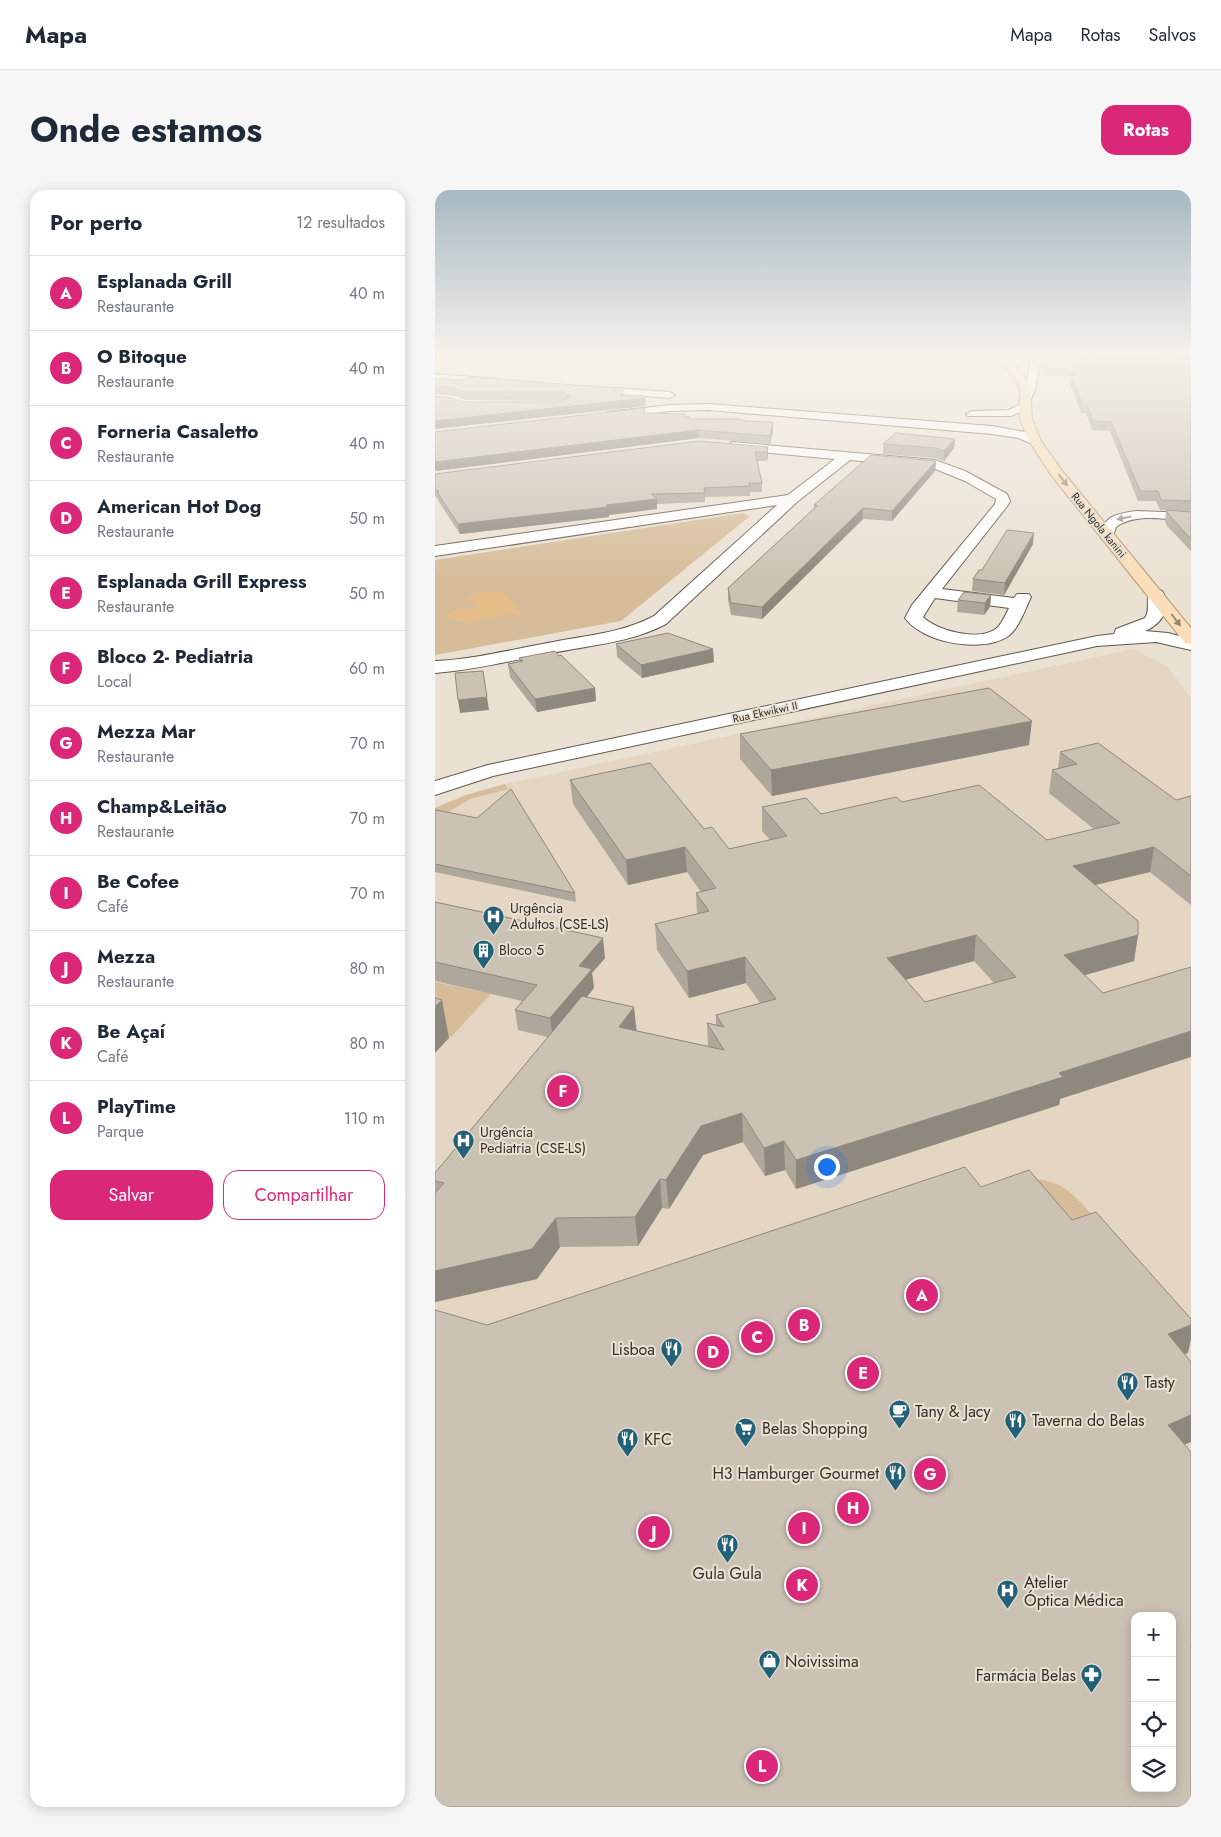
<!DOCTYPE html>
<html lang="pt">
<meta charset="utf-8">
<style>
body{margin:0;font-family:Jost,sans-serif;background:#f6f6f7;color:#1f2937}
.controls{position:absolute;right:15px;bottom:15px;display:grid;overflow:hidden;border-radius:10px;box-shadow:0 2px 12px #0003}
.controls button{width:45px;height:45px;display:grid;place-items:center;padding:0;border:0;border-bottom:1px solid #e0e1e3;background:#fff;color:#1f2937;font:25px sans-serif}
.you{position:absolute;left:391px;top:976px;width:18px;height:18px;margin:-12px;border:4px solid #fff;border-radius:50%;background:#1a73e8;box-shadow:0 0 0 8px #1a73e833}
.badge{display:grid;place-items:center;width:32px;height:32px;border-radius:50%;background:#db2777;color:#fff;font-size:16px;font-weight:700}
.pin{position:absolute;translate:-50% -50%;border:2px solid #fff;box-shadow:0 1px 5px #0006}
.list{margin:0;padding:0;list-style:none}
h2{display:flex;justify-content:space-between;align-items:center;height:65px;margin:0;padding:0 20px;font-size:21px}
h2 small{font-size:16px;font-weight:400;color:#747a83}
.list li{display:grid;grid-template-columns:32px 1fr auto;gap:15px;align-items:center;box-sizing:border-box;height:75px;padding:0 20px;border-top:1px solid #e0e1e3}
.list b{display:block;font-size:19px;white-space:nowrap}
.list p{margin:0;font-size:16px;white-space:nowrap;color:#747a83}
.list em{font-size:16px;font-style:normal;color:#747a83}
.actions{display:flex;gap:10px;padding:15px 20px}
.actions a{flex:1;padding:11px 0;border:1px solid #db2777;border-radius:15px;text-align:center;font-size:18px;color:#db2777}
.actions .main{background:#db2777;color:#fff}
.icon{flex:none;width:28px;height:28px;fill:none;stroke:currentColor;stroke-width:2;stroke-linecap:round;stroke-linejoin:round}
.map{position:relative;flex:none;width:756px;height:1617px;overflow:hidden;border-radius:15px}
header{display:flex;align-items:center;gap:30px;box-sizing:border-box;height:70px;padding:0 25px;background:#fff;border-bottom:1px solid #e0e1e3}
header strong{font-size:24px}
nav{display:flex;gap:28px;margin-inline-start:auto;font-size:18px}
.intro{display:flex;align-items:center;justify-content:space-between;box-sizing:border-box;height:120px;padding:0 30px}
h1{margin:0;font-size:35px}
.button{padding:12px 22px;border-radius:15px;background:#db2777;color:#fff;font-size:18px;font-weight:700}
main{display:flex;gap:30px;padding:0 30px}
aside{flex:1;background:#fff;border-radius:15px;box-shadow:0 2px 12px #0003}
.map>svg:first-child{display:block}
.built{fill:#e4d6c2;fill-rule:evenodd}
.green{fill:#d6bc99}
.water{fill:#e4bd88}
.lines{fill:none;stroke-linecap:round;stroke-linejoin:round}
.minor-casing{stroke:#61584c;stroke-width:2}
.major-casing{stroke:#b19269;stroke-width:2}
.minor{fill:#fff;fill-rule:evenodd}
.major{fill:#f9deb9;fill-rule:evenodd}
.wall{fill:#afa79b;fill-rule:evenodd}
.shaded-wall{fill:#8f887e}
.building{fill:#ccc2b4;stroke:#8f887e;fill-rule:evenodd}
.oneway{fill:#968672}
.oneway2{fill:#999794}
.labels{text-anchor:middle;stroke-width:4;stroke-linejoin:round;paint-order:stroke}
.far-street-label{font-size:11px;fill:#332f2a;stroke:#ebe1d3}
.poi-label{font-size:14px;fill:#332f2a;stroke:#ebe1d3;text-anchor:start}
.near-poi-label{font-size:16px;fill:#332f2a;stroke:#ebe1d3;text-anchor:start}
</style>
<header>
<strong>Mapa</strong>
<nav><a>Mapa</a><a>Rotas</a><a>Salvos</a></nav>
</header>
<div class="intro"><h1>Onde estamos</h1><a class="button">Rotas</a></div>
<main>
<aside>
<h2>Por perto<small>12 resultados</small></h2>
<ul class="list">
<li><span class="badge">A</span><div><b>Esplanada Grill</b><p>Restaurante</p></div><em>40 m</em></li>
<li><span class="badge">B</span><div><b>O Bitoque</b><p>Restaurante</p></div><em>40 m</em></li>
<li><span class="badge">C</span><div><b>Forneria Casaletto</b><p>Restaurante</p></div><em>40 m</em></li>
<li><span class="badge">D</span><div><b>American Hot Dog</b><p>Restaurante</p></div><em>50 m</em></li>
<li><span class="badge">E</span><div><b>Esplanada Grill Express</b><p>Restaurante</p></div><em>50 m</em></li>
<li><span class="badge">F</span><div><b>Bloco 2- Pediatria</b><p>Local</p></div><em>60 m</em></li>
<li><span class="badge">G</span><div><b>Mezza Mar</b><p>Restaurante</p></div><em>70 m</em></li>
<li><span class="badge">H</span><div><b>Champ&amp;Leitão</b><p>Restaurante</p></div><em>70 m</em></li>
<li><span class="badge">I</span><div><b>Be Cofee</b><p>Café</p></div><em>70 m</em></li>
<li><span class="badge">J</span><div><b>Mezza</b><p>Restaurante</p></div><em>80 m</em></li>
<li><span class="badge">K</span><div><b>Be Açaí</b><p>Café</p></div><em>80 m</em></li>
<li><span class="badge">L</span><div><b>PlayTime</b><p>Parque</p></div><em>110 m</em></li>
</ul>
<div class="actions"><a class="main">Salvar</a><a>Compartilhar</a></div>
</aside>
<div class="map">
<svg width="756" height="1617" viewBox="0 0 756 1617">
<rect width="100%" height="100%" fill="#ebe1d3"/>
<path class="built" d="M698 459 732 476 756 508V1617H0V618L31 605 70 594ZM700 1426H737V1598H700Z"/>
<g class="green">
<polygon points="635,163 665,164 685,173 701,173 722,165 748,167 756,191 606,185 610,168 635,169"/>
<polygon points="308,323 315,326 186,431 0,465 0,370"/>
<polygon points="70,594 73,599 35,609 0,630 0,618 31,605"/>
<polygon points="0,792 56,804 16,847 0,843"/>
<path d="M580 989C626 987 634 999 662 1031L646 1038Z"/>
</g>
<polygon class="water" points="66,400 86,423 33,432 8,428 22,419 34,420 40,416 33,406"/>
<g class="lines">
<defs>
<g id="minor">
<polygon points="597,163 607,163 600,200 593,215 595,217 593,219 576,226 533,226 531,224 537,221 574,220 586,214 584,212 590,200"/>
<polygon points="0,184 65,189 70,192 65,195 0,190"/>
<polygon points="150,196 235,202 240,205 235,208 146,201 145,199"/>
<polygon points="274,214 557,236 590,242 606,251 600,255 583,248 557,244 274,220 235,221 173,228 167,225 173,222 235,215"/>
<path d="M297 252 500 270 530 281 572 304 575 311 573 315 507 399 579 408 582 404H594L596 407C590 419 584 439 572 447 546 463 488 453 470 428L477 415 560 314 561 309 530 291 498 278 415 270 362 312 231 434C195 453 156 455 117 463 78 470 40 480 0 483V471C40 469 79 459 118 452 153 445 187 443 219 426L342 315 0 366V356L353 305 400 269 293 259 291 256ZM500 408 574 418C571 424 567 433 562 438 545 452 502 441 488 427Z"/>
<path d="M701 321 756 323V331C733 330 701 322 681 337L677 349H667L665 346C669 325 682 324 701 321Z"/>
<path d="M721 399 727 401C738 417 726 435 710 441L733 443 756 449V460L721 452 662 456 58 586 0 605V591L53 575 662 446 679 444 681 439 710 428C716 419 710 408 715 401Z"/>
</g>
<polygon id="major" points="553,163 565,163 575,170 590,187 595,198 597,229 606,251 628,282 756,438 756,454 750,453 616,285 594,251 585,229 585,198 581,190 567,174"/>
</defs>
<use href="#minor" class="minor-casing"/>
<use href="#major" class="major-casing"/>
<use href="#minor" class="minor"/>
<use href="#major" class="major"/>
</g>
<g class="wall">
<polygon points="647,168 756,168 756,322 740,321 756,322 756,361 732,336 730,331 731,320 725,320 721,311 703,311 675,241 657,240 651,223 646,223 635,193 636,185 638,185 638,178 646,175"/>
<polygon points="0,188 181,200 188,206 211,216 29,212 127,212 129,211 31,210 20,206 0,204"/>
<polygon points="210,223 255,227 255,229 338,241 335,254 264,248 0,281 0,242"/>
<polygon points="520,249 519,258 509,271 500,268 448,264 448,254"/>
<polygon points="333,257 333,265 332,271 322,271 327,293 327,302 315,302 315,306 270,307 270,312 222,314 222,319 174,325 174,327 25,344 4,312 3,309 0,306 0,284"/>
<polygon points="501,271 500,281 457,331 428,329 327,429 296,425 293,410 293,398 379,318 379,315"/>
<polygon points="598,354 569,405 537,401 538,389"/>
<polygon points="556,405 555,417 549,425 522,422 523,410"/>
<polygon points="181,454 279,472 207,488 182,467"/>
<polygon points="124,466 160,498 161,511 102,522 75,487 73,474 85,471 84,468"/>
<polygon points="305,544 594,555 337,606 305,569"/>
<path d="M625 562 741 610 756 606V715L715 682 660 695 703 745 699 771 650 785 624 915 361 999 350 980 330 986 308 952 268 965 234 1019 227 1018 203 1056 125 1057 102 1089 0 1112V983L113 847 83 840 80 820 87 811 0 791V712L170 768 157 783 159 798 152 807 201 841 273 856 272 833 281 835V825L325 813 311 793 254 808 222 760 220 734 262 724 261 703 266 702 252 682 193 695 138 614 135 590 269 639 294 659 335 650 327 641V617L386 624 467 612 612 650 659 639 614 603 617 580 623 578ZM539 771 559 793 490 812 470 790Z"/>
<polygon points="0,621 140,703 141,712 0,682"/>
</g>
<g class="shaded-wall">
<polygon points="188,200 188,208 210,206 211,216 0,239 0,231 186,206"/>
<polygon points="338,232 338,241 335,254 335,246"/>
<polygon points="263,240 264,248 0,281 0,272"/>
<polygon points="520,249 519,258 509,271 509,261"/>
<polygon points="333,257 333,265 332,271 332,262"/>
<polygon points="501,271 500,281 457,331 457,321"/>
<polygon points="222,309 222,319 174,325 174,327 25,344 23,334"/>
<polygon points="428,318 428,329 327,429 327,417"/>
<polygon points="599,343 598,354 569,405 570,393"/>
<polygon points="556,405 555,417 549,425 550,413"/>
<polygon points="278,459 279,472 207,488 206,475"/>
<polygon points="160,498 161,511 102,522 100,509"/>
<polygon points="52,507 54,520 25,523 23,510"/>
<polygon points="597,531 594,555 337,606 336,580"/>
<polygon points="250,657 252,682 193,695 191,670"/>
<polygon points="719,657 715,682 635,701 638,676"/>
<polygon points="541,745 539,771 451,795 452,768"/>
<polygon points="703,745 699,771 626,792 629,765"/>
<polygon points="168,748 170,768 157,783 159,798 118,848 115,828 144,776"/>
<polygon points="310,767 311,793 254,808 252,781"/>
<polygon points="7,810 14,848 0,863 0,817"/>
<polygon points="199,817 202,844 184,837"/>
<polygon points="756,841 756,867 625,909 624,915 361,999 361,970 624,883"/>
<polygon points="307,923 308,952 268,965 234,1019 231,990 266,936"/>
<polygon points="349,951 350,980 330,986 329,958"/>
<polygon points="225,989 227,1018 203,1056 200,1027"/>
<polygon points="121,1028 125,1057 102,1089 0,1112 0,1081"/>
<polygon points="756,1135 756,1149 753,1163 726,1174 733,1144"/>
<polygon points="756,1225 756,1252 726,1265 733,1235"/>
</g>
<g class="building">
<polygon points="678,165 756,168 756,311 726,310 723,301 705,301 676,232 658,231 652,215 647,214 636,185 641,185 638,178 649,174 647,168"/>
<polygon points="34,187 180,198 180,200 188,200 186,206 210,206 210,208 0,231 0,206 16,208 29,212 127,212 135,206 127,202 30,202 19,198 0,196 0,188 27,190"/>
<polygon points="210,218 209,223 250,224 248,227 255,227 254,229 305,229 309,231 338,232 335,246 263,240 0,272 0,242"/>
<polygon points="461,243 520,249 509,261 501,258 448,254"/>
<polygon points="264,251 333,257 332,262 320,262 327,293 314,293 315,296 269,298 270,303 216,304 222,309 171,315 173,317 23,334 2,302 4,302 0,298 0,284"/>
<polygon points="436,265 501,271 457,321 428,318 327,417 296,413 293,398 382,316 379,315"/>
<polygon points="731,320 756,322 756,349 734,325"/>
<polygon points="572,340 599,343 570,393 538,389 544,380 547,380"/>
<polygon points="529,402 556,405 550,413 523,410"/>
<polygon points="233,443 278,459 206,475 181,454"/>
<polygon points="120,461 124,466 126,465 160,498 100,509 73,474 88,471 84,468"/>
<polygon points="48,481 52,507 23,510 20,483"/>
<polygon points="554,498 597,531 336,580 305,544"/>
<path d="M663 553 741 610 756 606V686L719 657 638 676 703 731V745L629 765 668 803 756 777V841L624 883 628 887 361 970 349 951 329 958 307 923 266 936 231 990 225 989 200 1027 121 1028 97 1059 0 1081V1003L9 993 0 991V983L147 806 199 817 184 837 289 860 272 833 289 837 281 825 341 809 310 767 252 781 220 734 274 721 261 703 281 698 250 657 191 670 135 590 215 573 269 639 277 637 294 659 352 646 327 617 371 608 386 624 461 607 467 612 544 595 612 650 685 633 617 580 642 574 625 562ZM541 745 581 787 490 812 452 768Z"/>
<polygon points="76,599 140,703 0,674 0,621 1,620 42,628"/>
<polygon points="0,712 168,748 144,776 157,779 115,828 80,820 102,795 0,772"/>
<polygon points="0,808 7,810 0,817"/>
<path d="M530 977 546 997 594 980 637 1030 661 1022 756 1129V1135L733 1144 756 1172V1225L733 1235 756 1262V1456H755L756 1457V1617H0V1120L52 1135ZM700 1426H737V1598H700Z"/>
</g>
<defs><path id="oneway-solid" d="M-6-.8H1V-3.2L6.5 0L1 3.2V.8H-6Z" transform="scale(1.25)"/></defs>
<g class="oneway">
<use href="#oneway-solid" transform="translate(628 290) rotate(52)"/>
<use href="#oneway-solid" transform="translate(741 430) rotate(53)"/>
</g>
<use class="oneway2" href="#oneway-solid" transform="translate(689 328) rotate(169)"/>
<linearGradient id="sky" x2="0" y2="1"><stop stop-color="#a6b8c2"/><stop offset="0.42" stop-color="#f6f2eb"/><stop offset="1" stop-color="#f6f2eb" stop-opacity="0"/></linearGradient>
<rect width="756" height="390" fill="url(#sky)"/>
<defs>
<symbol id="hospital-pin" viewBox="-11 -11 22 30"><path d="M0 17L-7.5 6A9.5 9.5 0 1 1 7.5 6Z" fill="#226177" stroke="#ebe1d3"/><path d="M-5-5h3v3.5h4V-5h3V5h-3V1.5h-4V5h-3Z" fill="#fff"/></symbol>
<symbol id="building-pin" viewBox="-11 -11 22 30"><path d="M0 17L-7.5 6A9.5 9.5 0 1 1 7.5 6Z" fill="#226177" stroke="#ebe1d3"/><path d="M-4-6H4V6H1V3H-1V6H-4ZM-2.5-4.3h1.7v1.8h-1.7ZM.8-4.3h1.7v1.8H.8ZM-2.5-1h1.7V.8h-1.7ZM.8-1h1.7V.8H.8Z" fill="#fff"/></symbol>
<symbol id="restaurant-pin" viewBox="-11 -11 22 30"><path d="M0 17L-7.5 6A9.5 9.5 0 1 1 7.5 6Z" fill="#226177" stroke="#ebe1d3"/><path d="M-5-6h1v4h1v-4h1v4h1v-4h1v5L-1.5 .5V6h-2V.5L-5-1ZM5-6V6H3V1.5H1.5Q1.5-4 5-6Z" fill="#fff"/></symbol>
<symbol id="cafe-pin" viewBox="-11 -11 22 30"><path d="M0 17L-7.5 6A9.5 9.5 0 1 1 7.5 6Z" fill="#226177" stroke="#ebe1d3"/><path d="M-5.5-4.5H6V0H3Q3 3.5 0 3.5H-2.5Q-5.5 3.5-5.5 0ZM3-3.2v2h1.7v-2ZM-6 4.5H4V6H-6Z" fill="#fff"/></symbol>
<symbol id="supermarket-pin" viewBox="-11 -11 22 30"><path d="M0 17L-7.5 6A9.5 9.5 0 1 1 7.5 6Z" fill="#226177" stroke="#ebe1d3"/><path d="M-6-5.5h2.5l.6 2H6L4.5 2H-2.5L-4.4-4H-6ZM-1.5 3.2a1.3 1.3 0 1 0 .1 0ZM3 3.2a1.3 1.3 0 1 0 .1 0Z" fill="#fff"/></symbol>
<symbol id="shop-pin" viewBox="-11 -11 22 30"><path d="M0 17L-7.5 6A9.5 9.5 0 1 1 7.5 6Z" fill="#226177" stroke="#ebe1d3"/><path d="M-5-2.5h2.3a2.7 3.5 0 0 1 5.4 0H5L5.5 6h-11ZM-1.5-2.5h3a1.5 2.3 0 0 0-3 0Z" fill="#fff"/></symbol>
<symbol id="pharmacy-pin" viewBox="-11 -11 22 30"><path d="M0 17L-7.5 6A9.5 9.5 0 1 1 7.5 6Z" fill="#226177" stroke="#ebe1d3"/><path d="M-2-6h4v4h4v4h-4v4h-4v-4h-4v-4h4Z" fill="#fff"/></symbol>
</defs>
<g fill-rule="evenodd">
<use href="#hospital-pin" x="46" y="714" width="25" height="34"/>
<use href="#building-pin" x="36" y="748" width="25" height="34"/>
<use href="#hospital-pin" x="16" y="938" width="25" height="34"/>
<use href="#restaurant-pin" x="224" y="1146" width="25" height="34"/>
<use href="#restaurant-pin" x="680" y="1180" width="25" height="34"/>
<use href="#cafe-pin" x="452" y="1208" width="25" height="34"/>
<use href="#restaurant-pin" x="568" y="1218" width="25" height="34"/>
<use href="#supermarket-pin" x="298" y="1226" width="25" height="34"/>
<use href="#restaurant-pin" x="180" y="1236" width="25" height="34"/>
<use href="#restaurant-pin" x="448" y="1270" width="25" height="34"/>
<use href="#restaurant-pin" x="280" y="1342" width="25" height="34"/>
<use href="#hospital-pin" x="560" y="1388" width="25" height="34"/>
<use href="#shop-pin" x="322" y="1458" width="25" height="34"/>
<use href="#pharmacy-pin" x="644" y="1472" width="25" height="34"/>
</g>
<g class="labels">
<g class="far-street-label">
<text transform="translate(664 335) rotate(51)" y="4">Rua Ngola kanini</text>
<text transform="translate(330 522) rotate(-12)" y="4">Rua Ekwikwi II</text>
</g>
<g class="poi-label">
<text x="75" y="723">Urgência<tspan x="75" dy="16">Adultos (CSE-LS)</tspan></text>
<text x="64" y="765">Bloco 5</text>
<text x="45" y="947">Urgência<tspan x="45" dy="16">Pediatria (CSE-LS)</tspan></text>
</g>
<g class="near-poi-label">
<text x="220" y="1165" text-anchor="end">Lisboa</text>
<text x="709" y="1198">Tasty</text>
<text x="480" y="1227">Tany &amp; Jacy</text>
<text x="597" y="1236">Taverna do Belas</text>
<text x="327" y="1244">Belas Shopping</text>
<text x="209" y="1255">KFC</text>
<text x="444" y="1289" text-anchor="end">H3 Hamburger Gourmet</text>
<text x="292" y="1389" text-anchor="middle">Gula Gula</text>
<text x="589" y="1398">Atelier<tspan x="589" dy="18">Óptica Médica</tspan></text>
<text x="350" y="1477">Noivissima</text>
<text x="641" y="1491" text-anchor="end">Farmácia Belas</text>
</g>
</g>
</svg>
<div class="controls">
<button>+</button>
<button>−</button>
<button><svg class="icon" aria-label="locate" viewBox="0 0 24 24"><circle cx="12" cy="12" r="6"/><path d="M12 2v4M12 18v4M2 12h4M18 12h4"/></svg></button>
<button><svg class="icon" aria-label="layers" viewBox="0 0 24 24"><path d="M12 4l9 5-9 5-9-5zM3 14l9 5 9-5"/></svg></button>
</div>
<div class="you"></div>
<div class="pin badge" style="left:487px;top:1105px">A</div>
<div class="pin badge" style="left:369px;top:1135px">B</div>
<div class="pin badge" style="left:322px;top:1147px">C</div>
<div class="pin badge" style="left:278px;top:1162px">D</div>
<div class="pin badge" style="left:428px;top:1183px">E</div>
<div class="pin badge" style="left:128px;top:901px">F</div>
<div class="pin badge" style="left:495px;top:1284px">G</div>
<div class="pin badge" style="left:418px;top:1318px">H</div>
<div class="pin badge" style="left:369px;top:1338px">I</div>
<div class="pin badge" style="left:219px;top:1342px">J</div>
<div class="pin badge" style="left:367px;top:1395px">K</div>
<div class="pin badge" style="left:327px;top:1576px">L</div>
</div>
</main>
